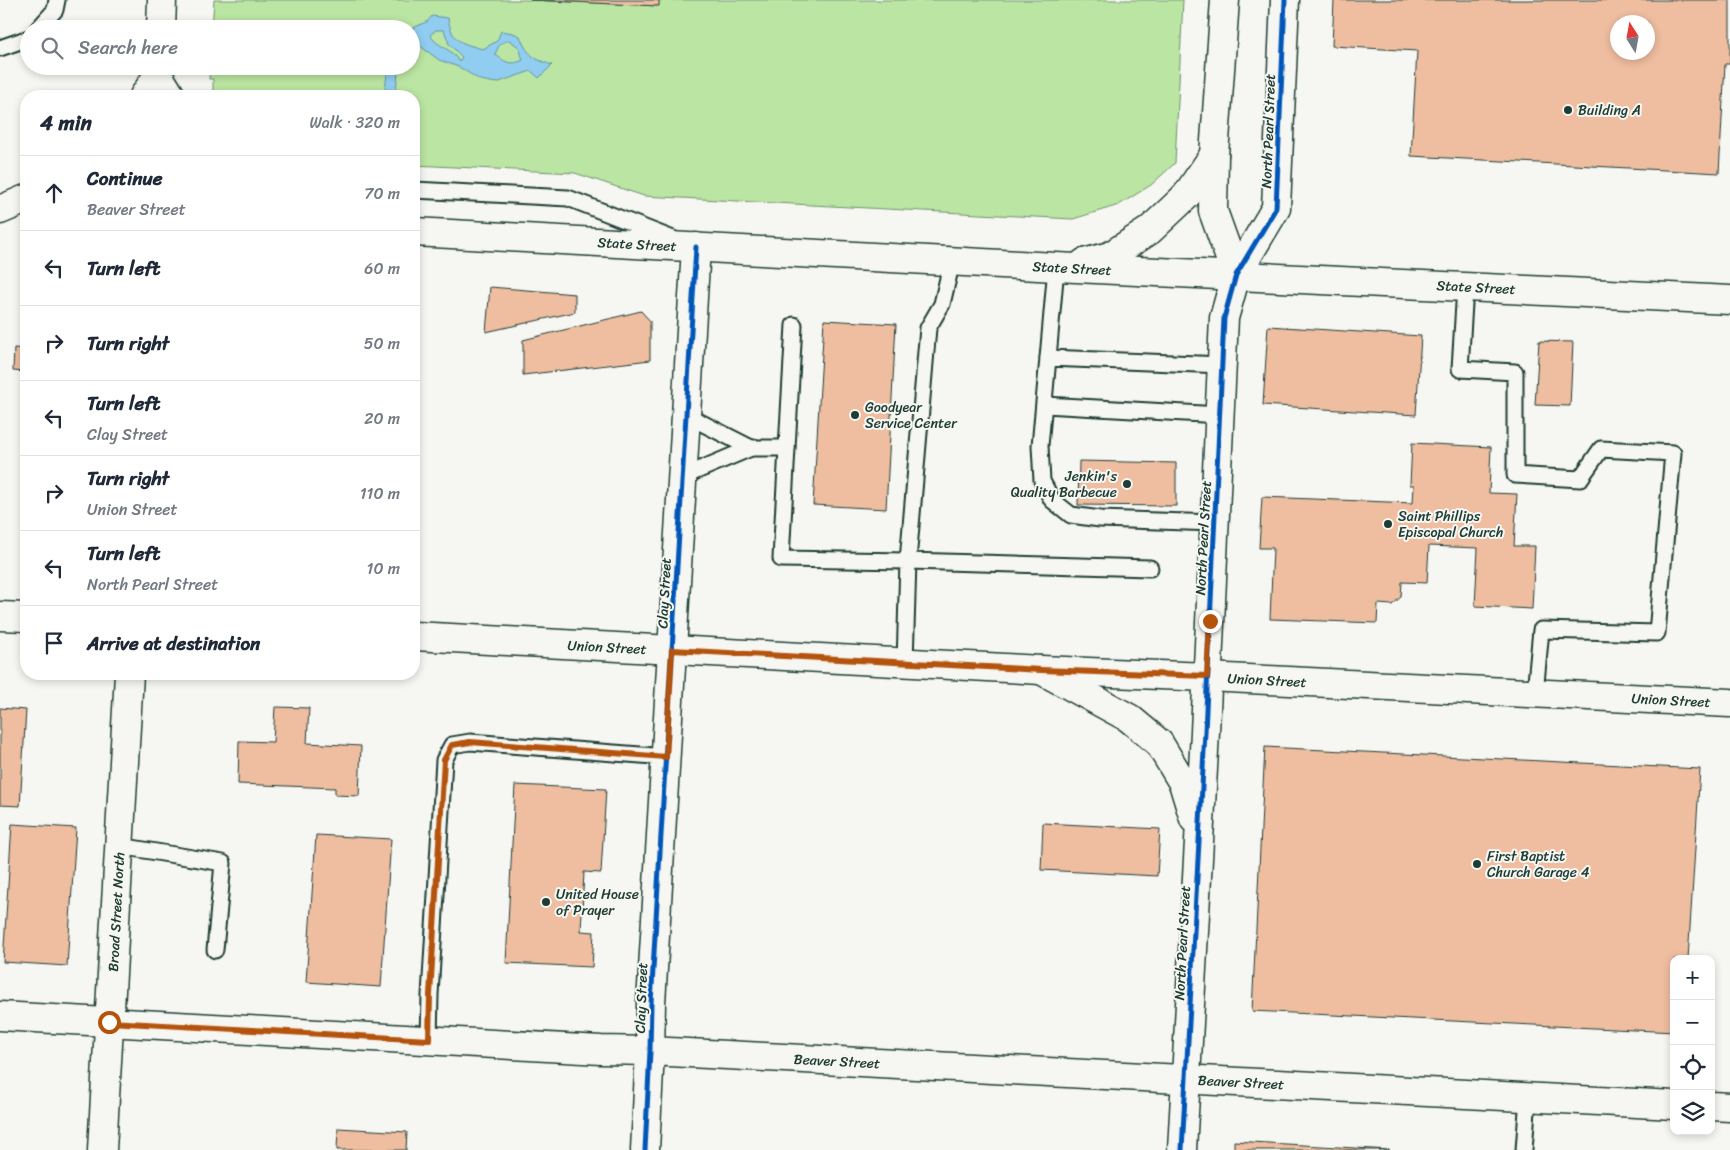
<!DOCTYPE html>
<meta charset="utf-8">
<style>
body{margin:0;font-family:Sriracha,sans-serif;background:#f2f2f3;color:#1f2937}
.controls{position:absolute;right:15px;bottom:15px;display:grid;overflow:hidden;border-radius:10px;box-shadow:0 2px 8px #0003}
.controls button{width:45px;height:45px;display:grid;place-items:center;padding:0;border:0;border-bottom:1px solid #e0e1e3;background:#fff;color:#1f2937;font:25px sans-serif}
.compass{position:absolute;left:1610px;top:15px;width:45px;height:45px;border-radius:50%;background:#fff;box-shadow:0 2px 8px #0003;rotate:349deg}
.stop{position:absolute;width:15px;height:15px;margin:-11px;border:4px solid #b45309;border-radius:50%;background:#fff}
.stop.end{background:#b45309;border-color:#fff;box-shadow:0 1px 5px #0008}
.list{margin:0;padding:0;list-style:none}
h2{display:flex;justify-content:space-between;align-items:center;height:65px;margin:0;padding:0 20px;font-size:21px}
h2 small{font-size:16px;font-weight:400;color:#747a83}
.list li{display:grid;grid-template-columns:32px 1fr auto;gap:15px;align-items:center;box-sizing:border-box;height:75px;padding:0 20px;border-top:1px solid #e0e1e3}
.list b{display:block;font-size:19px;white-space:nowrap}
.list p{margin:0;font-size:16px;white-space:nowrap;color:#747a83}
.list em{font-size:16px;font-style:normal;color:#747a83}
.icon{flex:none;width:28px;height:28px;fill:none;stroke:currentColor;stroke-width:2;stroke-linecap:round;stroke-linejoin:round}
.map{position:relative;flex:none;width:1730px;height:1150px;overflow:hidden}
.search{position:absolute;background:#fff;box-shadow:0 2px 8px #0003;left:20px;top:20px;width:400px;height:55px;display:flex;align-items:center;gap:12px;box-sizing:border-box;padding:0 18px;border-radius:28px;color:#747a83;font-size:19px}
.panel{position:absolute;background:#fff;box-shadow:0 2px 8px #0003;left:20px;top:90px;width:400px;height:590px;border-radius:20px}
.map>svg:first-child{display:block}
.green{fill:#bbe5a2;stroke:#6d916b}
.water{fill:#90cdf0;stroke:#6393a5;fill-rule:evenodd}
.building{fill:#efbda0;stroke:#1f3d34;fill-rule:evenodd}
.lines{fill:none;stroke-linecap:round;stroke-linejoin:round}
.lane-casing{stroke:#1f3d34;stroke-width:19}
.street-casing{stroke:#1f3d34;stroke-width:31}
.secondary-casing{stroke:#1f3d34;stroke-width:31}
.primary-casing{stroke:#1f3d34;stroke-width:31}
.lane{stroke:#f6f6f2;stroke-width:15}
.street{stroke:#f6f6f2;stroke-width:28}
.secondary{stroke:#f6f6f2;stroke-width:28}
.primary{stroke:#f6f6f2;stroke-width:28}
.cycleway-casing{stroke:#f6f6f2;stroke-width:8}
.cycleway{stroke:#0057b8;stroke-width:5}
.route{stroke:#b45309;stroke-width:6}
.poi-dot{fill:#1f3d34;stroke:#f6f6f2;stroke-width:2}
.labels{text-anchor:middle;stroke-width:4;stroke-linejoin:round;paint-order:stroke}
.poi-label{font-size:14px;fill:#1f3d34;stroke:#f6f6f2;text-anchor:start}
.street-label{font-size:14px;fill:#1f3d34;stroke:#f6f6f2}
</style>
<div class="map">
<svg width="1730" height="1150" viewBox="0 0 1730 1150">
<rect width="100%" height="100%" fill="#f6f6f2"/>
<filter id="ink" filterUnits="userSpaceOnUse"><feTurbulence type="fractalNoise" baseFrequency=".02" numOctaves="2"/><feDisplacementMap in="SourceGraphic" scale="10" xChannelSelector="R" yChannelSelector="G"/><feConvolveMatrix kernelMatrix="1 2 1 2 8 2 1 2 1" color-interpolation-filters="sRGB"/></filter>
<g filter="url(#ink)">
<polygon class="green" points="214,0 530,0 658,6 659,0 1183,0 1175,163 1151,185 1119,205 1073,219 644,196 575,173 414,165 414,96 213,96 213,79 209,79 210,66 411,66 411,29 212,29"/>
<g class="water">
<path d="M432 16 448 18C452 42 461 43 483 49L497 41 501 31 513 33 520 36C527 55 534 59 552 65L539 78 531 71 496 83 480 80 459 67 439 60 416 43 411 41V29L428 21ZM436 30H444L449 44 462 57 459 62C451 47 437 47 430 35ZM509 40 519 47 523 60C510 66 505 62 495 54L500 44Z"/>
<polygon points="388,66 399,66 395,96 380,96 385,89"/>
</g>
<g class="building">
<polygon points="530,0 659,0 659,6"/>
<path d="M1334 0H1730V64H1725L1719 173 1411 156 1417 51 1332 46ZM1618 22H1648V52H1618Z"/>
<polygon points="490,287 575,294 575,312 486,332"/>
<polygon points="641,311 650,321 650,360 523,375 523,340"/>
<polygon points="824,320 896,324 886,509 813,505"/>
<polygon points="1268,326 1421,336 1416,415 1263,405"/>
<polygon points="1539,341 1573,342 1570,406 1535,405"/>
<polygon points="14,348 26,349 26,372 13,371"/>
<polygon points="1412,443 1491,447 1489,493 1517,494 1514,546 1535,546 1532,609 1475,606 1478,548 1429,546 1427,583 1402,582 1401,597 1392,605 1378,604 1377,623 1270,619 1273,548 1259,548 1262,497 1413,503 1414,485 1410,485"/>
<polygon points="1079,461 1176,463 1176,506 1078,505"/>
<polygon points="275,707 309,708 307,743 361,746 359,796 335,795 335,788 238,784 239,741 273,742"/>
<polygon points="0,708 26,710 20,806 0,805"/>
<polygon points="1265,747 1700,769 1688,959 1674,959 1674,1032 1252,1011"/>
<polygon points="515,785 606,789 601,873 584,872 581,931 594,932 592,967 506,963"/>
<polygon points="1043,823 1160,829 1157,876 1041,870"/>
<polygon points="12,824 76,828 67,966 3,962"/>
<polygon points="316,835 391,839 381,987 306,982"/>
<polygon points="338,1128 407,1132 406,1150 337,1150"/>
<polygon points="1234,1141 1390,1150 1234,1150"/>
</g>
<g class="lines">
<defs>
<g id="lane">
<polyline points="38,29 55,10 57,0"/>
<polyline points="0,48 29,38"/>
<polyline points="414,190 568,198 673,239"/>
<polyline points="952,261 942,304 928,328 908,561 1150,568"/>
<polyline points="1465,287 1460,369 1515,372 1515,475 1580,479 1601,449 1673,453 1657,633 1541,630 1535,693"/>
<polyline points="1048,358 1056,267"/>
<polyline points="1045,405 1220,415"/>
<polyline points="686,415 751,448"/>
<polyline points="787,448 781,559 908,561 905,663"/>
<polyline points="682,477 751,448 787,448 794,325"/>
<polyline points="1215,523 1100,519 1071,515 1052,500 1042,481 1040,446 1048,358 1223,365"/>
<polyline points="120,846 223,863 215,950"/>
<polyline points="429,1040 430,995 444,760 452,745 470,742 667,757"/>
<polyline points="1524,1150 1528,1097"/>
</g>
<polyline id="street" points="645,1150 650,1051 651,1003 696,247"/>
<g id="secondary">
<polyline points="1225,0 1214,155 1213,211 1236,275"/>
<polyline points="161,29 162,0"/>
<polyline points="1041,670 1129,718 1159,743 1183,783 1194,819"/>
<polyline points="1182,1150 1205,732 1224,318 1236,275 1276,208 1285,0"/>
</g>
<g id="primary">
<polyline points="144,96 158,75 171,96"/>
<polyline points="0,210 26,199"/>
<polyline points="414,232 1056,267 1730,300"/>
<polyline points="1084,263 1110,256 1150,230 1186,196 1214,155"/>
<polyline points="0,616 26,617"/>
<polyline points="414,636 1041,670 1207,677 1730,703"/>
<polyline points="0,1016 601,1050 650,1051 1674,1105"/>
<polyline points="1711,1106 1730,1107"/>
<polyline points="102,1150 129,674"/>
</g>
</defs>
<use href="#lane" class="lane-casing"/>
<use href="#street" class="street-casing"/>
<use href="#secondary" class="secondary-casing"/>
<use href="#primary" class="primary-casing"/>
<use href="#lane" class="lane"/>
<use href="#street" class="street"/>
<use href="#secondary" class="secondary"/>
<use href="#primary" class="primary"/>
<defs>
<g id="cycleway">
<polyline points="645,1150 650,1051 651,1003 696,247"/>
<polyline points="1182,1150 1205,732 1224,318 1236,275 1276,208 1285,0"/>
</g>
</defs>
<use href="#cycleway" class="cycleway-casing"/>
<use href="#cycleway" class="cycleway"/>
</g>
</g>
<g class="lines" filter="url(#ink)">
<polyline class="route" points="109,1022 429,1040 430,995 444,760 452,745 470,742 666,757 672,650 1041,670 1207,676 1210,621"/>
</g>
<g class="poi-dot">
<circle cx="1568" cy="110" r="5"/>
<circle cx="855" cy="415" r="5"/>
<circle cx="1127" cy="484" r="5"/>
<circle cx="1388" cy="524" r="5"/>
<circle cx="1477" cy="864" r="5"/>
<circle cx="546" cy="902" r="5"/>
</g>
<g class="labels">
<g class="poi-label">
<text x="1578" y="115">Building A</text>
<text x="865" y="412">Goodyear<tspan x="865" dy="16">Service Center</tspan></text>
<text x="1117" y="481" text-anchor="end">Jenkin's<tspan x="1117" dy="16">Quality Barbecue</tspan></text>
<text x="1398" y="521">Saint Phillips<tspan x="1398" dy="16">Episcopal Church</tspan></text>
<text x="1487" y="861">First Baptist<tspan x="1487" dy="16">Church Garage 4</tspan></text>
<text x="556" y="899">United House<tspan x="556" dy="16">of Prayer</tspan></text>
</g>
<g class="street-label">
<text transform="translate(1268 131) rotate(-88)" y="5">North Pearl Street</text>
<text transform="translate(637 244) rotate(3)" y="5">State Street</text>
<text transform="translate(1072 268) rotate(3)" y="5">State Street</text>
<text transform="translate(1476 287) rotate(3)" y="5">State Street</text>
<text transform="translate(1203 538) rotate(-87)" y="5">North Pearl Street</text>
<text transform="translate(664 593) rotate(-87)" y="5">Clay Street</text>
<text transform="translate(607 647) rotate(3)" y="5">Union Street</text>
<text transform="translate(1267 680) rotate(3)" y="5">Union Street</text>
<text transform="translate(1671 700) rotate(3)" y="5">Union Street</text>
<text transform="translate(116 912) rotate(-87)" y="5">Broad Street North</text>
<text transform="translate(1182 943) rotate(-87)" y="5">North Pearl Street</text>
<text transform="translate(641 998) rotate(-88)" y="5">Clay Street</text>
<text transform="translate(837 1061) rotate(3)" y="5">Beaver Street</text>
<text transform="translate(1241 1082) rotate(3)" y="5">Beaver Street</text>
</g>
</g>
</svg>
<div class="controls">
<button>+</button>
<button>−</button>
<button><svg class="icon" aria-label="locate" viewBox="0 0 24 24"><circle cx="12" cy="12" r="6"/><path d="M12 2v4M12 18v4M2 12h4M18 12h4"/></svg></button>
<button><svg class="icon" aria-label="layers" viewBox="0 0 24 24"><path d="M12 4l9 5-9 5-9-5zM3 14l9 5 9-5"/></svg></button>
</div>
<svg class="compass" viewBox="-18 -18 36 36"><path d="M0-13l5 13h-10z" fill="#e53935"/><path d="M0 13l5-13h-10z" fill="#747a83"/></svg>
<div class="stop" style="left:109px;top:1022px"></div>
<div class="stop end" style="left:1210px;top:621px"></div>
<div class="search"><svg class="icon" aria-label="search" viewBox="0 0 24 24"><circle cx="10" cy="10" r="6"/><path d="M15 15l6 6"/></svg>Search here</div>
<section class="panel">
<h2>4 min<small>Walk · 320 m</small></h2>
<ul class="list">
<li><svg class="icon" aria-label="ahead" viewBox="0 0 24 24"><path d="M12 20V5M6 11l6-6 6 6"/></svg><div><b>Continue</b><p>Beaver Street</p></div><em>70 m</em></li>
<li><svg class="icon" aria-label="left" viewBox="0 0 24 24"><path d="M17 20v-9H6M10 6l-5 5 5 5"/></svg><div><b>Turn left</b></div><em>60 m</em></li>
<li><svg class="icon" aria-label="right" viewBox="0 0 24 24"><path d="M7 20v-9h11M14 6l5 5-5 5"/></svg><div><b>Turn right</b></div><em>50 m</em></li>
<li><svg class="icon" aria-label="left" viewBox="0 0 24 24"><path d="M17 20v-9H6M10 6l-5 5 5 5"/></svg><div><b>Turn left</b><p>Clay Street</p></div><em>20 m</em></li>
<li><svg class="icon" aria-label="right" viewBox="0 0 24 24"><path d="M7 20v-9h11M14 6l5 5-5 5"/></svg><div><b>Turn right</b><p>Union Street</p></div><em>110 m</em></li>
<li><svg class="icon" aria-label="left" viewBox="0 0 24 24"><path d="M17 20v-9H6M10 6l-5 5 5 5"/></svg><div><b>Turn left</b><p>North Pearl Street</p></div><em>10 m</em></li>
<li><svg class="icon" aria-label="arrive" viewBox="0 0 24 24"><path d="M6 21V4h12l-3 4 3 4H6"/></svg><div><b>Arrive at destination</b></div></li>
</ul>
</section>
</div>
